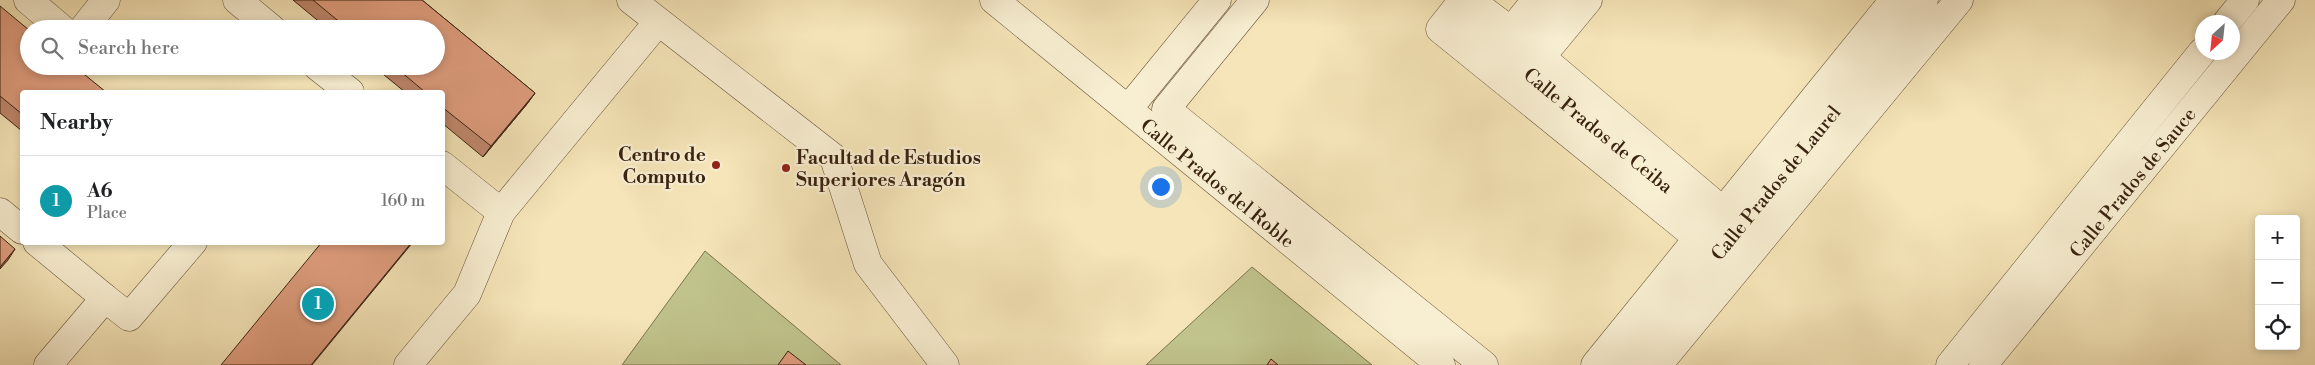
<!DOCTYPE html>
<meta charset="utf-8">
<style>
body{margin:0;font-family:"Libre Bodoni",serif;background:#f2f2f2;color:#202124}
.controls{position:absolute;right:15px;bottom:15px;display:grid;overflow:hidden;border-radius:5px;box-shadow:0 2px 8px #0003}
.controls button{width:45px;height:45px;display:grid;place-items:center;padding:0;border:0;border-bottom:1px solid #e0e0e0;background:#fff;color:#202124;font:25px sans-serif}
.compass{position:absolute;left:2195px;top:15px;width:45px;height:45px;border-radius:50%;background:#fff;box-shadow:0 2px 8px #0003;rotate:207deg}
.you{position:absolute;left:1160px;top:186px;width:18px;height:18px;margin:-12px;border:4px solid #fff;border-radius:50%;background:#1a73e8;box-shadow:0 0 0 8px #1a73e833}
.badge{display:grid;place-items:center;width:32px;height:32px;border-radius:50%;background:#d93025;color:#fff;font-size:16px;font-weight:700}
.pin{position:absolute;translate:-50% -50%;border:2px solid #fff;box-shadow:0 1px 5px #0006}
.list{margin:0;padding:0;list-style:none}
h2{display:flex;justify-content:space-between;align-items:center;height:65px;margin:0;padding:0 20px;font-size:21px}
h2 small{font-size:16px;font-weight:400;color:#757577}
.list li{display:grid;grid-template-columns:32px 1fr auto;gap:15px;align-items:center;box-sizing:border-box;height:90px;padding:0 20px;border-top:1px solid #e0e0e0}
.list b{display:block;font-size:19px;white-space:nowrap}
.list p{margin:0;font-size:16px;white-space:nowrap;color:#757577}
.list em{font-size:16px;font-style:normal;color:#757577}
.icon{flex:none;width:28px;height:28px;fill:none;stroke:currentColor;stroke-width:2;stroke-linecap:round;stroke-linejoin:round}
.map{position:relative;flex:none;width:2315px;height:365px;overflow:hidden}
.search{position:absolute;background:#fff;box-shadow:0 2px 8px #0003;left:20px;top:20px;width:425px;height:55px;display:flex;align-items:center;gap:12px;box-sizing:border-box;padding:0 18px;border-radius:28px;color:#757577;font-size:19px}
.panel{position:absolute;background:#fff;box-shadow:0 2px 8px #0003;left:20px;top:90px;width:425px;height:155px;border-radius:5px}
.map>svg:first-child{display:block}
.green{fill:#c0c38c;stroke:#7c724e}
.lines{fill:none;stroke-linecap:round;stroke-linejoin:round}
.pedestrian-casing{stroke:#68533b;stroke-width:29}
.minor-casing{stroke:#68533b;stroke-width:29}
.pedestrian{stroke:#f8eed1;stroke-width:28}
.minor{stroke:#f8eed1;stroke-width:28}
.wall{fill:#c0876c;stroke:#392211}
.shaded-wall{fill:#9c6e58;stroke:#392211}
.building{fill:#df9d7e;stroke:#392211}
.poi-dot{fill:#8f2418;stroke:#f8eed1;stroke-width:2}
.labels{text-anchor:middle;stroke-width:4.5;stroke-linejoin:round;paint-order:stroke}
.street-label{font-size:19px;fill:#392211;stroke:#f8eed1}
.poi-label{font-size:19px;font-weight:bold;fill:#392211;stroke:#f8eed1;text-anchor:end}
</style>
<div class="map">
<svg width="2315" height="365" viewBox="0 0 2315 365">
<rect width="100%" height="100%" fill="#f5e5b8"/>
<filter id="stains"><feTurbulence type="fractalNoise" baseFrequency=".004" numOctaves="4"/><feColorMatrix values="0 0 0 0 .2 0 0 0 0 .09 0 0 0 0 .02 0 0 0 .5 -.17"/></filter>
<radialGradient id="worn" r=".72"><stop offset=".6" stop-color="#630" stop-opacity="0"/><stop offset="1" stop-color="#630" stop-opacity=".3"/></radialGradient>
<g class="green">
<polygon points="705,251 841,365 622,365"/>
<polygon points="1252,267 1372,365 1146,365"/>
</g>
<g class="lines">
<defs>
<g id="pedestrian">
<polyline points="28,0 62,29"/>
<polyline points="237,0 272,29"/>
<polyline points="631,0 834,158 868,264 945,365"/>
<polyline points="1255,0 1166,109 1484,365"/>
<polyline points="1463,0 1440,29 1698,238 1595,365"/>
<polyline points="1470,0 1511,31 1536,0"/>
<polyline points="1588,0 1541,57 1723,211 1894,0"/>
<polyline points="2227,22 2245,0"/>
<polyline points="83,29 106,0"/>
<polyline points="317,66 350,92"/>
<polyline points="442,165 501,212"/>
<polyline points="0,212 22,230"/>
<polyline points="37,242 105,298"/>
<polyline points="48,365 105,298 129,317 193,242"/>
<polyline points="408,365 467,294 501,212 658,22"/>
<polyline points="1658,365 1959,0"/>
<polyline points="1950,365 2202,52"/>
</g>
<g id="minor">
<path id="s1" d="M994 0 1441 365"/>
<path id="s2" d="M1466 22 1731 238"/>
<polyline points="1514,59 1562,0"/>
<polyline points="1128,109 1217,0"/>
<path id="s3" d="M1627 365 1924 0"/>
<path id="s4" d="M1983 365 2281 0"/>
</g>
</defs>
<use href="#pedestrian" class="pedestrian-casing"/>
<use href="#minor" class="minor-casing"/>
<use href="#pedestrian" class="pedestrian"/>
<use href="#minor" class="minor"/>
</g>
<g class="wall">
<polygon points="293,0 422,0 535,93 527,104 483,157 442,123 442,92 405,92 373,66 436,66 436,29 328,29"/>
<polygon points="0,6 22,92 22,131 0,113"/>
</g>
<g class="shaded-wall">
<polygon points="535,93 527,104 483,157 491,146"/>
<polygon points="412,242 413,242 312,365 311,365"/>
<polygon points="15,249 8,260 0,269 0,267"/>
</g>
<g class="building">
<polygon points="313,0 422,0 535,93 491,146 442,107 442,92 425,92 394,66 436,66 436,29 348,29"/>
<polygon points="0,6 29,30 29,66 74,66 106,92 22,92 22,114 0,96"/>
<polygon points="0,236 15,249 0,267"/>
<polygon points="322,242 412,242 311,365 221,365"/>
<polygon points="788,351 806,365 778,365"/>
<polygon points="1271,359 1278,365 1267,365"/>
</g>
<g class="poi-dot">
<circle cx="716" cy="165" r="5"/>
<circle cx="786" cy="168" r="5"/>
</g>
<g class="labels">
<g class="street-label">
<text dy="7" stroke="none"><textPath href="#s2" startOffset="171">Calle Prados de Ceiba</textPath></text>
<text dy="7" stroke="none"><textPath href="#s1" startOffset="289">Calle Prados del Roble</textPath></text>
<text dy="7" stroke="none"><textPath href="#s4" startOffset="236">Calle Prados de Sauce</textPath></text>
<text dy="7" stroke="none"><textPath href="#s3" startOffset="235">Calle Prados de Laurel</textPath></text>
</g>
<g class="poi-label">
<text x="706" y="161">Centro de<tspan x="706" dy="22">Computo</tspan></text>
<text x="796" y="164" text-anchor="start">Facultad de Estudios<tspan x="796" dy="22">Superiores Aragón</tspan></text>
</g>
</g>
<rect width="100%" height="100%" filter="url(#stains)"/>
<rect width="100%" height="100%" fill="url(#worn)"/>
</svg>
<div class="controls">
<button>+</button>
<button>−</button>
<button><svg class="icon" aria-label="locate" viewBox="0 0 24 24"><circle cx="12" cy="12" r="6"/><path d="M12 2v4M12 18v4M2 12h4M18 12h4"/></svg></button>
</div>
<svg class="compass" viewBox="-18 -18 36 36"><path d="M0-13l5 13h-10z" fill="#e53935"/><path d="M0 13l5-13h-10z" fill="#757577"/></svg>
<div class="you"></div>
<div class="pin badge" style="left:318px;top:304px;background:#0f9aa8">1</div>
<div class="search"><svg class="icon" aria-label="search" viewBox="0 0 24 24"><circle cx="10" cy="10" r="6"/><path d="M15 15l6 6"/></svg>Search here</div>
<section class="panel">
<h2>Nearby<small></small></h2>
<ul class="list">
<li><span class="badge" style="background:#0f9aa8">1</span><div><b>A6</b><p>Place</p></div><em>160 m</em></li>
</ul>
</section>
</div>
